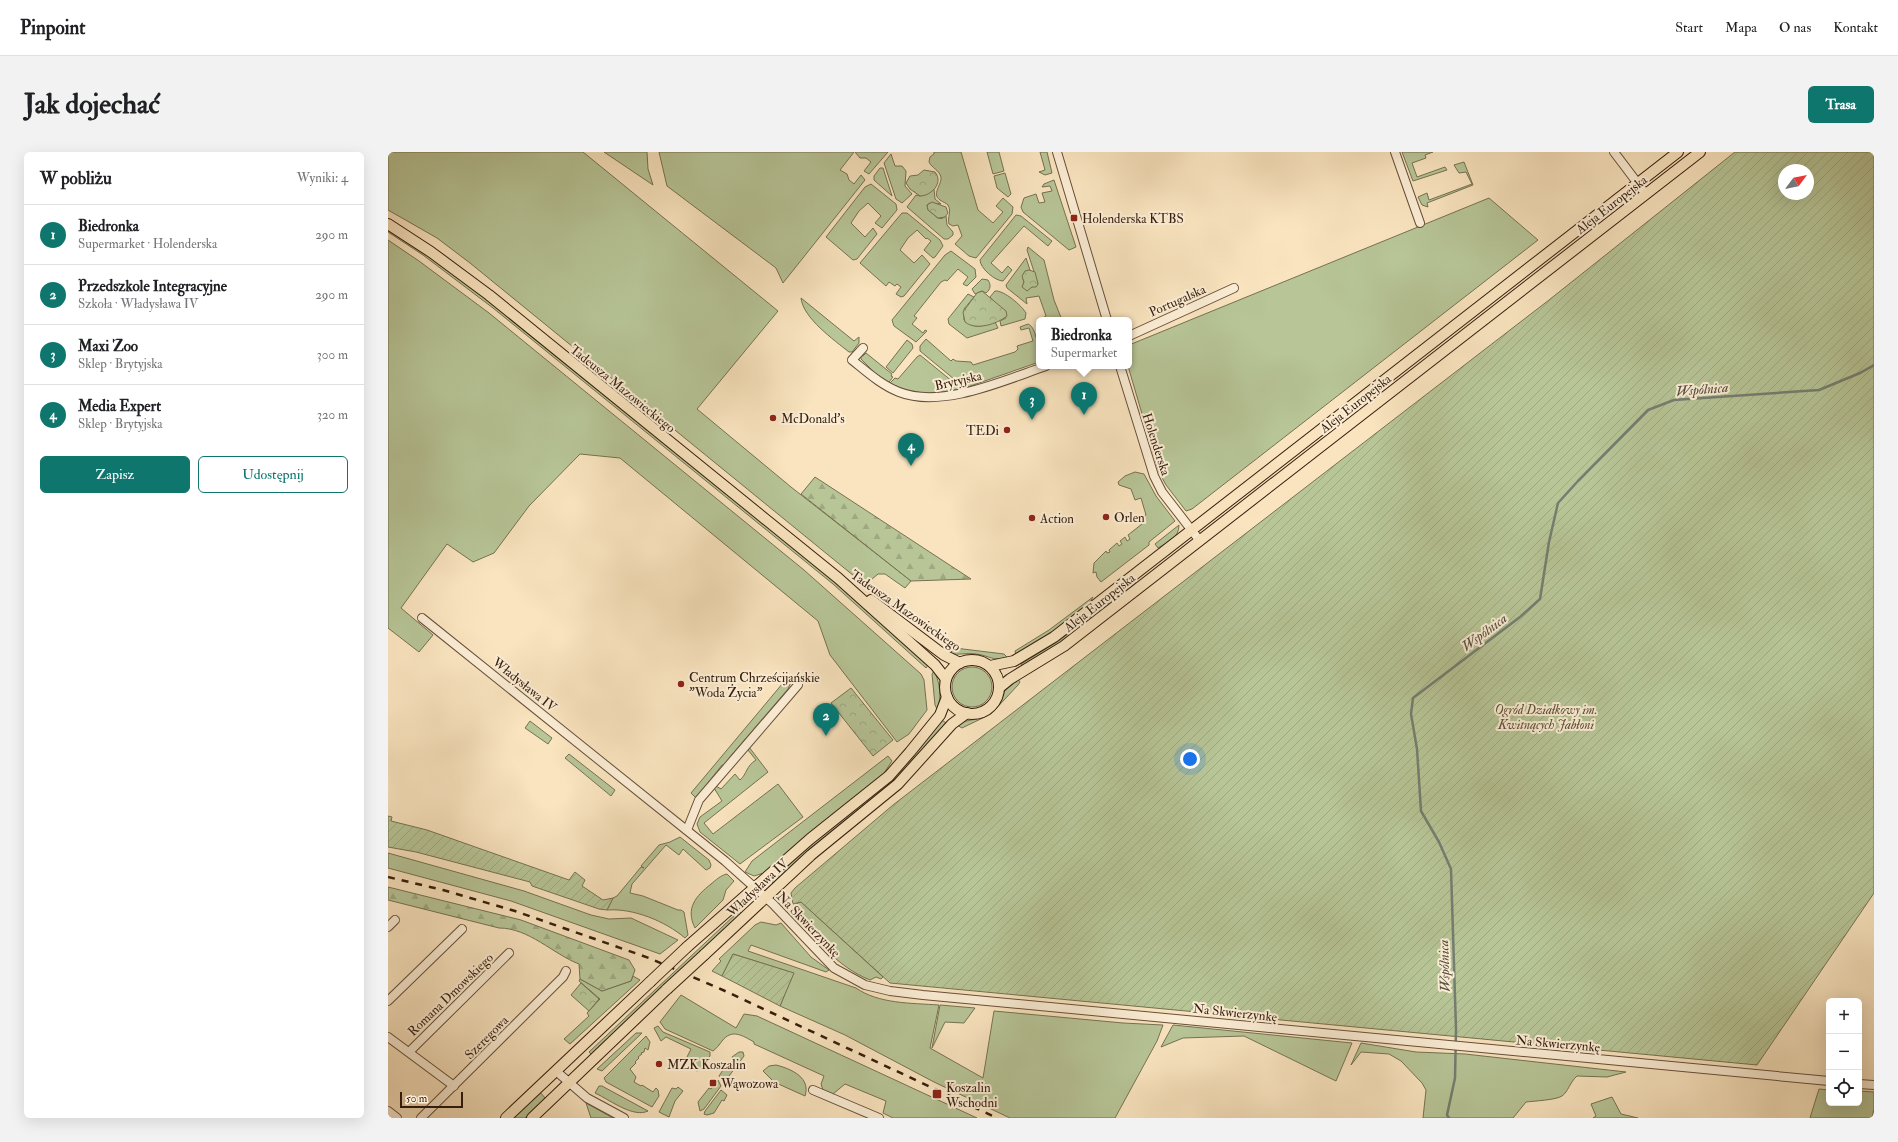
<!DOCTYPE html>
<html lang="pl">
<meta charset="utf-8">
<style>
body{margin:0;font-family:"IM FELL Double Pica",serif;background:#f2f2f2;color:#202124}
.controls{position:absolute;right:12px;bottom:12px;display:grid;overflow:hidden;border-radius:6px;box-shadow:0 4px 16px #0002}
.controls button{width:36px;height:36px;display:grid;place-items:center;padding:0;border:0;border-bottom:1px solid #e0e0e0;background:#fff;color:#202124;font:20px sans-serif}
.compass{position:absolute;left:1390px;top:12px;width:36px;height:36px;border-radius:50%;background:#fff;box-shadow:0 4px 16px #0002;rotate:58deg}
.scale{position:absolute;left:12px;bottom:10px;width:63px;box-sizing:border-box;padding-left:4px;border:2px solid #361d0c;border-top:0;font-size:11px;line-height:14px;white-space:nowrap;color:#361d0c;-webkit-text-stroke:3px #fbedd5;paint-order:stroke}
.you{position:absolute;left:802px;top:607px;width:14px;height:14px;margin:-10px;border:3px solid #fff;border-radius:50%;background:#1a73e8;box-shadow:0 0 0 6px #1a73e833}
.badge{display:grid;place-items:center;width:26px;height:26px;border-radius:50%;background:#0f766e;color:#fff;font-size:13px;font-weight:700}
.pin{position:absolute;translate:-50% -33px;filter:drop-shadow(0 1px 2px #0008)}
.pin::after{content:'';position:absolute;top:21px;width:14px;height:12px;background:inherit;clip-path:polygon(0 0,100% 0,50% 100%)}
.popup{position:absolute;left:648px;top:165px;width:96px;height:52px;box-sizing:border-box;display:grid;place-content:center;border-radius:6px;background:#fff;filter:drop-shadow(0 1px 3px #0005);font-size:13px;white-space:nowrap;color:#757577}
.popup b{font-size:15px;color:#202124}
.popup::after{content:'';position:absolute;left:50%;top:100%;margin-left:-8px;border:8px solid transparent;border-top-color:#fff}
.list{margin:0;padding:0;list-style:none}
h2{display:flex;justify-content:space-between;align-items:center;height:52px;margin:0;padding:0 16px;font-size:17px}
h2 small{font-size:13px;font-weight:400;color:#757577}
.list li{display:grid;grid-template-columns:26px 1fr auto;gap:12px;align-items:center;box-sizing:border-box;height:60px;padding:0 16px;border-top:1px solid #e0e0e0}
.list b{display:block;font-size:15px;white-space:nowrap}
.list p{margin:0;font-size:13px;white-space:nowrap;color:#757577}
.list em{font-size:13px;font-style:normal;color:#757577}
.actions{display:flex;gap:8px;padding:12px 16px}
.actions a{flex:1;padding:9px 0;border:1px solid #0f766e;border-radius:6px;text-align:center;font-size:14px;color:#0f766e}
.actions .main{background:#0f766e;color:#fff}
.icon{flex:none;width:22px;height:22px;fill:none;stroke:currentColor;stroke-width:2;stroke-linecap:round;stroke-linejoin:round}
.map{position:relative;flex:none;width:1486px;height:966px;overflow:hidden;border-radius:6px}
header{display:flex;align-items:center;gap:24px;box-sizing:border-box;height:56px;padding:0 20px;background:#fff;border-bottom:1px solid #e0e0e0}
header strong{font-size:19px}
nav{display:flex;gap:22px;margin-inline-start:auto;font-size:14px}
.intro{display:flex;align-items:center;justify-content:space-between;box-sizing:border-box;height:96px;padding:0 24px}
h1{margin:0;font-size:28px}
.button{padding:10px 18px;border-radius:6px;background:#0f766e;color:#fff;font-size:14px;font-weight:700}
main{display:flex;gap:24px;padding:0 24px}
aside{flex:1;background:#fff;border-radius:6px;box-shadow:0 4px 16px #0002}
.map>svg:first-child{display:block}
.grass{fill:#b7c597;stroke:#767152}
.forest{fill:url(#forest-firs);stroke:#767152}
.park{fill:url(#park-crowns);stroke:#767152}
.garden{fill:url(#garden-furrows);stroke:#767152;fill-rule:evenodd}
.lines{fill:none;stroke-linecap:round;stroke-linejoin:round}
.stream{stroke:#747e71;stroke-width:2.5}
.minor-casing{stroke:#674f39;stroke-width:10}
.major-casing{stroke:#361d0c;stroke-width:12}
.minor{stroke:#fbedd5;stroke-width:8}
.major{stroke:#f9e4bf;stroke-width:10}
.rail{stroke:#361d0c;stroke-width:2.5;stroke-dasharray:7 7;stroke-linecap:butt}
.major-bridge-casing{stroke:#361d0c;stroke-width:12;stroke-linecap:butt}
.major-bridge{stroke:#f9e4bf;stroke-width:10}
.poi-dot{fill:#8f2418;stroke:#fbedd5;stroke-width:1.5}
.labels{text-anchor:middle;stroke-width:4;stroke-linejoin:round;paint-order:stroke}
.street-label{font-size:13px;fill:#361d0c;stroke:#fbedd5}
.poi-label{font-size:13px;fill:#361d0c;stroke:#fbedd5;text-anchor:start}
.park-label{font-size:13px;font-style:italic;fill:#5d4f36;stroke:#fbedd5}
.water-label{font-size:14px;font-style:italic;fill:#554d3f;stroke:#fbedd5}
</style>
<header>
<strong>Pinpoint</strong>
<nav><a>Start</a><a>Mapa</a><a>O nas</a><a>Kontakt</a></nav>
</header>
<div class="intro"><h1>Jak dojechać</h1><a class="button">Trasa</a></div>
<main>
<aside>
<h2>W pobliżu<small>Wyniki: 4</small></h2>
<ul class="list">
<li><span class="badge">1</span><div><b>Biedronka</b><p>Supermarket · Holenderska</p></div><em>290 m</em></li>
<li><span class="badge">2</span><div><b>Przedszkole Integracyjne</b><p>Szkoła · Władysława IV</p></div><em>290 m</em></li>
<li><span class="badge">3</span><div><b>Maxi Zoo</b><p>Sklep · Brytyjska</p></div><em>300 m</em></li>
<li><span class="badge">4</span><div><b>Media Expert</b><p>Sklep · Brytyjska</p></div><em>320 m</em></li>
</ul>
<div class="actions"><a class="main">Zapisz</a><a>Udostępnij</a></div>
</aside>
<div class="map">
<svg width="1486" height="966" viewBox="0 0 1486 966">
<defs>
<pattern id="forest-firs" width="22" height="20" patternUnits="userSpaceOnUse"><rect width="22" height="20" fill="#b7c597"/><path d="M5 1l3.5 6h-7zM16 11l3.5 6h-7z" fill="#9ea981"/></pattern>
<pattern id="park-crowns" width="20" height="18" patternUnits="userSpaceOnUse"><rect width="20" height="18" fill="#b7c597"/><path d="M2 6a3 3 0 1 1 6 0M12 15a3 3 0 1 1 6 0" fill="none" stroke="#9ea981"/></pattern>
<pattern id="garden-furrows" width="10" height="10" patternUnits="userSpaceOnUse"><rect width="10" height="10" fill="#b7c597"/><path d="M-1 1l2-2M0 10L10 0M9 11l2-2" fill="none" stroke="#9ea981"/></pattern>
</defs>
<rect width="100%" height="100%" fill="#f9e4bf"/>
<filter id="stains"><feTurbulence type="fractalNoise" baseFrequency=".005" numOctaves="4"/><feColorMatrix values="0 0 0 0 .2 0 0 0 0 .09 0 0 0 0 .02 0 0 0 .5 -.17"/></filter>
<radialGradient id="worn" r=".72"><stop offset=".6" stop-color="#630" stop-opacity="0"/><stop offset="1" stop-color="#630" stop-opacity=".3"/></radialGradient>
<g class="grass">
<polygon points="0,0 195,0 390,159 309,257 403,335 523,429 517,436 497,422 490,422 477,433 82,111 49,86 0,58"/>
<polygon points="216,0 259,0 260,17 265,33"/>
<polygon points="271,0 466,0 452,18 459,22 461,28 466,32 473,23 477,28 395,131 388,116 279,34"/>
<polygon points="467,0 500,0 481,22 476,19 483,10 478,6 472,6"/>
<path d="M546 0H573L590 58 605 71 615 60 608 54 615 46 625 55 624 62 588 106 581 104 567 92 574 84 570 73 565 74 561 72C559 65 564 60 560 53 558 51 555 50 552 48 543 42 554 33 553 25 551 18 544 16 541 10L542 5 546 2Z"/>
<polygon points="599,0 611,0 616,19 605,22"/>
<polygon points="652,0 659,0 664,21 657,23 651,20 657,18"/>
<polygon points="1014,0 1045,0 1037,3 1038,6 1024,11 1029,25 1057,15 1059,18 1025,29"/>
<polygon points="503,2 507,14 514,14 518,19 517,34 524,42 514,51 508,47 496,11"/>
<polygon points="1076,10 1085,33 1039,51 1040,55 1034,53 1030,45 1039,41 1041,48 1084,32 1078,20 1071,21 1066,13"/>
<polygon points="492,16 495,16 504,44 486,28 486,24"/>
<polygon points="617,21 623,42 620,45 609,36 606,24"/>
<polygon points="666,28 688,95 681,98 635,60 633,55 636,46 648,42 651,51 657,50 654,41 664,39 662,34 654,35 656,32"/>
<polygon points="483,32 508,52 509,58 494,76 487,71 493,64 480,51 471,59 463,71 477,85 485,76 489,82 469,107 465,108 438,85 477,35"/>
<path d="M546 37 547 47 553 52 542 51 539 53 540 58C547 62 550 71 558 64L559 73 565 80V83L560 87H556L519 55 528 43 532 44Z"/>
<polygon points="1101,46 1150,88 804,357 798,359 778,333 771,320 740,214 741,193"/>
<polygon points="514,61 519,61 552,88 555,94 547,105 545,106 536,98 543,89 539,86 538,87 529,78 520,86 512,98 526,111 534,103 542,112 516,144 513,145 508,142 513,135 509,132 507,134 501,130 498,134 472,111"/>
<path d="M628 63 633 64 664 89 660 94 636 74 603 111 614 121 620 114 624 118 615 129C607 129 592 116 592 108Z"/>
<polygon points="0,76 73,126 469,448 540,513 538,516 445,432 105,156 35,103 0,80"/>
<polygon points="0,88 31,109 101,161 416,418 533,522 536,528 539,558 521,582 509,590 442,503 430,469 232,306 192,302 141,354 106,401 85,410 59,392 13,456 45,483 31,500 0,476"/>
<polygon points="640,95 656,108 666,148 674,168 652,168 658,164 651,144 638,146 639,152 619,136 618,133 638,106 642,118 635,127 636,130 635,133 644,135 650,132 639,98"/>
<polygon points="563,99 587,117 588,125 579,134 575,132 580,125 570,117 559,129 557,128 553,130 526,164 529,166 524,172 535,181 537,178 539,179 528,190 506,174 504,168 557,103"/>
<path d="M594 127 600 128C603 133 603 137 598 141L594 139 587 142 584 137Z"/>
<path d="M607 139C616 138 634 154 638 161L637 167 613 174 612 169 618 166 602 145Z"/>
<path d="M580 142 586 145 576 157V168C589 178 592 174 607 170L610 176 579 186 561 172 560 167Z"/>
<path d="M413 146 466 189 471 185V191L464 200H461C446 188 415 166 413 146Z"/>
<path d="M640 172C649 175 651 201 651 210L574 237 572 232 532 199V194L538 187 563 209 565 207 568 209 583 210 585 213 627 200 630 197 629 194 645 189 641 176 633 178 632 175Z"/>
<polygon points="519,188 524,192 525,196 505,221 498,215"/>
<polygon points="478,201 504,222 503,224 505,225 501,230 488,222 473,207 473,203 475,204"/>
<path d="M532 203 570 234 572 237C544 243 528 244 502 231L507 226 510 227 529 205Z"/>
<polygon points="747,320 756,322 768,344 787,369 761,390 761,393 713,430 709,425 708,420 705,421 706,411 718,399 719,401 722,400 721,398 729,391 731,394 734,392 732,389 737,385 739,389 742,387 740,383 754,372 752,365 758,363 753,346 747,348 743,337 731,333 730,330 737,324"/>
<path d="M791 373C791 386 780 390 770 396L767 392Z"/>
<polygon points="748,430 740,438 673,490 634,514 633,512 672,488"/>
<polygon points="705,445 701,452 664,482 628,503 627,499 661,478"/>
<path d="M567 496 616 502 620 506C603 509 603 504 588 502 579 500 571 504 562 501Z"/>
<circle cx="584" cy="535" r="20"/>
<path d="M546 519C552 530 554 546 549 557L547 553 544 522Z"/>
<polygon points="400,525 404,528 400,537 341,606 342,608 337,614 334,613 308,646 303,641"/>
<path d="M630 527 632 530 630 533 603 562 574 576 569 573C580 566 593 569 604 561 613 554 613 542 620 534 623 531 627 529 630 527Z"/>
<polygon points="554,568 558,571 509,627 414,704 385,731 383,729 411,702 506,624 527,602"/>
<polygon points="142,569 164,586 160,592 137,576"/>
<path d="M361 595 380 620 316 671 325 682 390 632 415 665 352 712 312 680 309 672 312 665 334 649 326 636 328 634 333 637 347 622 352 628C359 622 358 614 368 608L360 598Z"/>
<polygon points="181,602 227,638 223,644 177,606"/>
<polygon points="500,604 504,609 494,624 376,721 366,724 357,720 364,709"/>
<path d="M292 685 321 708 323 713 322 716 318 718 295 697 291 703 278 693 244 732 242 741 255 744 290 758H293L296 760 300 783 297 786C277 769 245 756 219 758L225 746 229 744 253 715 256 716 253 714 271 693 282 690Z"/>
<polygon points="0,701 136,739 203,763 221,767 243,766 290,788 272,802 123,749 0,716"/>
<path d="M339 722 346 729 338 738 335 748 307 776C297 756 308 744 323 732 328 728 333 723 339 722Z"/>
<path d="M413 750 495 825 493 827 488 825 482 828C449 815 427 786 403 760L409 754V751Z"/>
<polygon points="351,759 353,761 204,903 201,900"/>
<path d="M373 770 388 773 393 771 423 805 441 818 438 820 363 793 360 799 468 836C491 852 523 851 551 853L542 896 595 926 606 859 735 871 775 873 769 889 727 966H622L546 930 457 883 392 854 405 821 345 802 334 824 324 819 333 809 331 807 367 773Z"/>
<polygon points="245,824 252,828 182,892 176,887 201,864 199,861 212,847 191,829 192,827 214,839 243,829"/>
<path d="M293 843 348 876 356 862 369 864 589 966H505L495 961 498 949 457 932 445 942 435 938 433 932 436 924 366 892V890C355 884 344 876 334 889 331 893 329 896 325 899L277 877 272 870Z"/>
<polygon points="552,853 587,856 576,871 557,870 544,896"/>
<polygon points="785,873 964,891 948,929 856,884 795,886 773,895"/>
<polygon points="270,874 275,880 322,900 322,904 311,918 309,919 303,915 307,909 304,906 299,908 298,907 303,897 278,885 273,889 266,876"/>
<polygon points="248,881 254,881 214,919 209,917"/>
<polygon points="258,884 262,890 260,898 257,896 256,900 253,901 254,902 250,905 251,906 247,910 248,911 242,917 248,925 246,930 253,934 254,933 265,940 268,936 270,938 271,944 264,955 218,930 216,926"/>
<path d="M973 891 1028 900 1077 902 1238 920 1219 925 1189 924C1182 930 1180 940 1174 944 1168 948 1146 949 1138 950L1125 966H1035L1038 938 1034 931 1013 909 1001 902 973 900 963 913Z"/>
<polygon points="351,900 355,900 356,904 338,928 334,928 331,924 337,915 339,916 345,909 344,905"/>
<path d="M388 913C404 917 423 926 417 944L386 930 375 919 381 914Z"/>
<polygon points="330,928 333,934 316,957 312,959 310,950 321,936 323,937"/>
<path d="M211 934H214L260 959C246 966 223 949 211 943L207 941Z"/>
<polygon points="290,935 295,939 287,949 281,965 271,960 284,936 288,937"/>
<polygon points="1431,937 1441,938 1441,951 1471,951 1471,939 1486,940 1486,957 1484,966 1422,966"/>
<polygon points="333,938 339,943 336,949 334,948 326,961 319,963 316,962 317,959"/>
<polygon points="152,940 157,946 137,966 125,966"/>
<polygon points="1224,945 1233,962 1250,966 1205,966 1208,964 1203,952"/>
<polygon points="198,951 225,966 203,966"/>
</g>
<g class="forest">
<polygon points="427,325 583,427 523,429 413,342"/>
<path d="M0 735 133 768 241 808 247 818 243 829 214 839 192 827 191 812C165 802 141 776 111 776L0 748Z"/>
</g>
<g class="park">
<path d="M536 18 547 20C556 31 543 44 532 44L522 37 518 31 522 24 530 23Z"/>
<polygon points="544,50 558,55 560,61 557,65 550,66 540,58 539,53"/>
<polygon points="641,118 647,120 650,132 648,135 644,135 639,139 634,135 636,130 634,124 637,119"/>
<path d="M594 139 618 159 619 164C609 172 588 179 577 170L575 160 589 141Z"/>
<polygon points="463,536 505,588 485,604 443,551"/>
<polygon points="193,831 211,847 201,859 183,843"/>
</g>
<g class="garden">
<path d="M1347 0H1486V741L1369 913 502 831 413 750 405 752 403 741 407 736 505 653 1161 148ZM1396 18H1420V42H1396Z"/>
<polygon points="0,664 4,665 3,669 39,678 181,728 187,720 197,728 194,734 215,748 225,746 219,758 211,757 144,734 142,730 28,700 0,695"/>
<polygon points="345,802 406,821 392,854 334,824"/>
</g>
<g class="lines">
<polyline class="stream" points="1061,966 1059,963 1067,926 1068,877 1063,717 1051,690 1033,659 1029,597 1023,562 1025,546 1132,465 1152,447 1161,390 1170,351 1190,329 1260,258 1286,248 1431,238 1472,221 1486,213"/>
<defs>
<g id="minor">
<polyline points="669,0 719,168"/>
<polyline points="1007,0 1032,71"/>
<polyline points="1226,0 1257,41"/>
<polyline points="741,184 846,136"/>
<path d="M475 196 464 208C479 220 493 233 511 240 554 257 617 228 658 214"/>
<polyline points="732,214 766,324 774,340 812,389"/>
<polyline points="34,466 337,709 385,752 446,816 477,833 502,839 535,843 1441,929"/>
<polyline points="299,678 311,648 410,533"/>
<polyline points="0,775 7,768"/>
<polyline points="0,849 74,777"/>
<polyline points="0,885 66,934"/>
<polyline points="21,900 121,801"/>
<polyline points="168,919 199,946 236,966"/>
<polyline points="1471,932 1486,933"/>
<polyline points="425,938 491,966"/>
<polyline points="0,959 9,966"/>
<polyline points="33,966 175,825 178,819"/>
</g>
<g id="major">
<polyline points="0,72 43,100 101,143 450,426 547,513 558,527"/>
<polyline points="483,448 556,503 572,511"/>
<circle cx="584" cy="535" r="27"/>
<polyline points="602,514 626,509 666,485 1290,0"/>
<polyline points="611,536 622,527 676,494 1312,0"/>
<polyline points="299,795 422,687 501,624 522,600 552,563 559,545"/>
<polyline points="316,803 423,703 510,632 564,572 579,561"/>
<polyline points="118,966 262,830"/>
<polyline points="144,966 279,837"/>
</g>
</defs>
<use href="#minor" class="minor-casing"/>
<use href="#major" class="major-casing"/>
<use href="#minor" class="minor"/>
<use href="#major" class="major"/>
<polyline class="rail" points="0,725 55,738 127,759 261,806 337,839 609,966"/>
<defs>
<g id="major-bridge">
<polyline points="262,830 299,795"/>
<polyline points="279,837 316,803"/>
</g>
</defs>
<use href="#major-bridge" class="major-bridge-casing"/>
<use href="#major-bridge" class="major-bridge"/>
</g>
<g class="poi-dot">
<rect x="682" y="62" width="8" height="8" rx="2"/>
<circle cx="385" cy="266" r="4"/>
<circle cx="619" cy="278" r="4"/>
<circle cx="718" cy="365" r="4"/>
<circle cx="644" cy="366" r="4"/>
<circle cx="293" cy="532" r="4"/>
<circle cx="271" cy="912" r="4"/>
<rect x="321" y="927" width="8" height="8" rx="2"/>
<rect x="544" y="937" width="10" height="10" rx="2"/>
</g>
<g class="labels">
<g class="street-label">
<text transform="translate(1223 52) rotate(-38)" y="5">Aleja Europejska</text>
<text transform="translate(789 148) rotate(-24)" y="5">Portugalska</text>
<text transform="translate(570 228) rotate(-13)" y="5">Brytyjska</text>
<text transform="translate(235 236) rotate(39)" y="5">Tadeusza Mazowieckiego</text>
<text transform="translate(967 251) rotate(-38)" y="5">Aleja Europejska</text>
<text transform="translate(769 292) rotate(72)" y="5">Holenderska</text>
<text transform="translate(711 450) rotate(-38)" y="5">Aleja Europejska</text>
<text transform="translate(518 458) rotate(35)" y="5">Tadeusza Mazowieckiego</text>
<text transform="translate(137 532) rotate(39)" y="5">Władysława IV</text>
<text transform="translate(369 735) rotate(-43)" y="5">Władysława IV</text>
<text transform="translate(421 772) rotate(46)" y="5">Na Skwierzynkę</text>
<text transform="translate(62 842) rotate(-44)" y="5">Romana Dmowskiego</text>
<text transform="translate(847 860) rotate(6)" y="5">Na Skwierzynkę</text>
<text transform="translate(98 885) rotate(-45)" y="5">Szeregowa</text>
<text transform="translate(1170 891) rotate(5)" y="5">Na Skwierzynkę</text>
</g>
<g class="poi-label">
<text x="694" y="71">Holenderska KTBS</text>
<text x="393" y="271">McDonald's</text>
<text x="611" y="283" text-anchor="end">TEDi</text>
<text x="726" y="370">Orlen</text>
<text x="652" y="371">Action</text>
<text x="301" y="530">Centrum Chrześcijańskie<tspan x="301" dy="15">"Woda Życia"</tspan></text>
<text x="279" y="917">MZK Koszalin</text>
<text x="333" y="936">Wąwozowa</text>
<text x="558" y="940">Koszalin<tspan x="558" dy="15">Wschodni</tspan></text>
</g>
<g class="park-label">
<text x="1158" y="562">Ogród Działkowy im.<tspan x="1158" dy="15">Kwitnących Jabłoni</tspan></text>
</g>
<g class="water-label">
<text transform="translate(1314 237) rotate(-5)" y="5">Wspólnica</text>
<text transform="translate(1096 480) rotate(-37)" y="5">Wspólnica</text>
<text transform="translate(1056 814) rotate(-92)" y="5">Wspólnica</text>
</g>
</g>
<rect width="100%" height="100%" filter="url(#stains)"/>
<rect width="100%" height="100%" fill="url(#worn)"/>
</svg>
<div class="controls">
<button>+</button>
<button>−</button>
<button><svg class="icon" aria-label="locate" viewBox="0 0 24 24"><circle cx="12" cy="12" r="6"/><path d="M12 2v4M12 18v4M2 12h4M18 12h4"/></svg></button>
</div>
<svg class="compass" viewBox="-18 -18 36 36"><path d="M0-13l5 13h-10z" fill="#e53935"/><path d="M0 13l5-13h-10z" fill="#757577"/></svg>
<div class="scale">50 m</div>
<div class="you"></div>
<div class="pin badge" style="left:696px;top:263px">1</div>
<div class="popup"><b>Biedronka</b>Supermarket</div>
<div class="pin badge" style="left:438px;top:584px">2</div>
<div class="pin badge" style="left:644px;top:268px">3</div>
<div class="pin badge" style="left:523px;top:314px">4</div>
</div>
</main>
